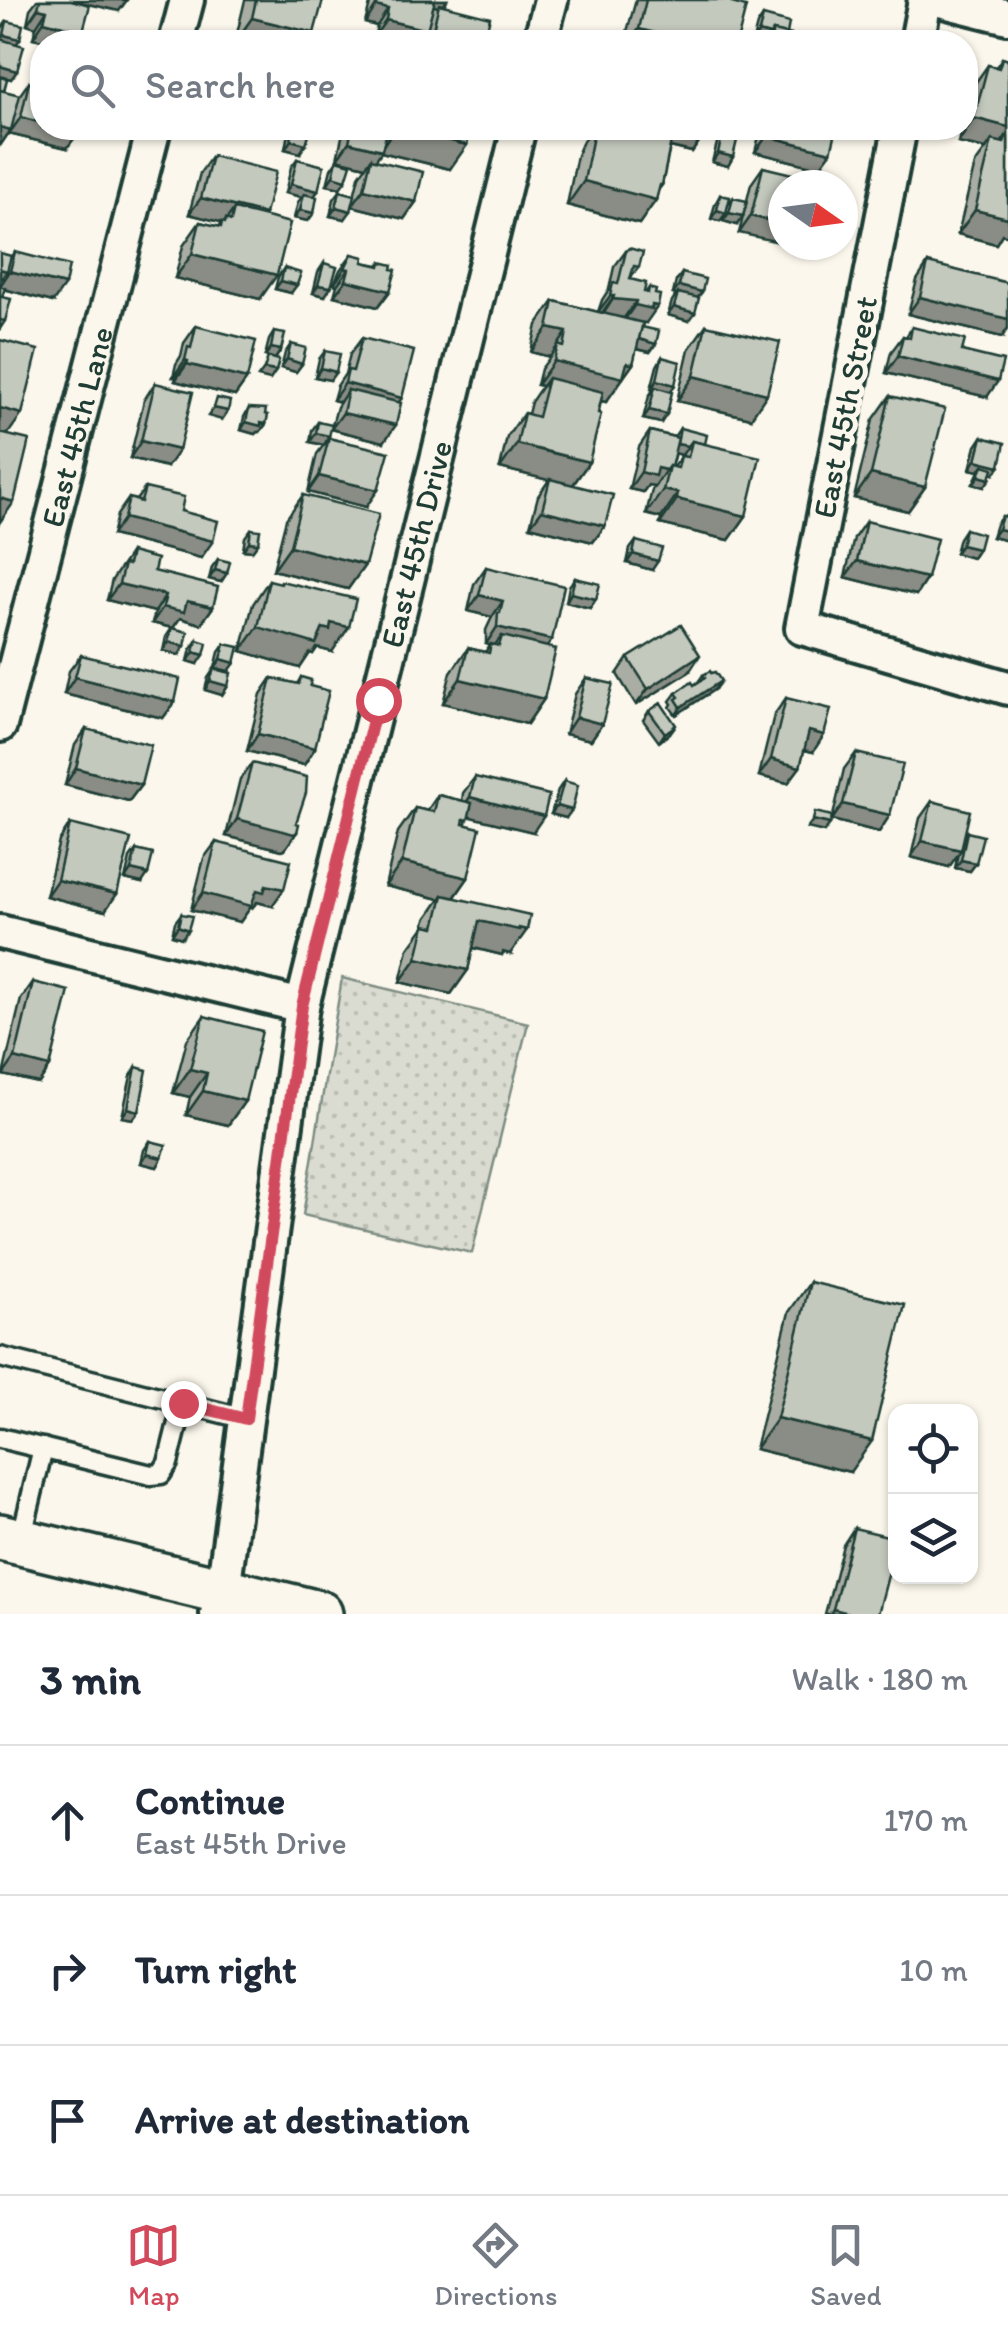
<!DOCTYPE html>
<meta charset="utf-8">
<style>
body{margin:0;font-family:Itim,sans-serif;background:#f2f2f3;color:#1f2937}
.controls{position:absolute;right:30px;bottom:30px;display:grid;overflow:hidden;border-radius:20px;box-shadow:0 2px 8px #0004}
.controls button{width:90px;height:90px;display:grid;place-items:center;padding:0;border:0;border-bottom:2px solid #e0e1e3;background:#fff;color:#1f2937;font:50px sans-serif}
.compass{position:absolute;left:768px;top:170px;width:90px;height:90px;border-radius:50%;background:#fff;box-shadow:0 2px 8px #0004;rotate:104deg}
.stop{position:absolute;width:30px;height:30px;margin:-22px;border:8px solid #d1495b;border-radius:50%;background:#fff}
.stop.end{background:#d1495b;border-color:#fff;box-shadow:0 2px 10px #0008}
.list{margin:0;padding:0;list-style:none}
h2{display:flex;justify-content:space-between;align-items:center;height:130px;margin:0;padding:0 40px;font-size:42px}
h2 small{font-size:32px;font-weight:400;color:#747a83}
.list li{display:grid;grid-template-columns:65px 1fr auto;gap:30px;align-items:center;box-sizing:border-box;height:150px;padding:0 40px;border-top:2px solid #e0e1e3}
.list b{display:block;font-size:38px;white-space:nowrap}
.list p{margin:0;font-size:32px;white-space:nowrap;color:#747a83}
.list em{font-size:32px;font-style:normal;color:#747a83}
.icon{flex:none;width:55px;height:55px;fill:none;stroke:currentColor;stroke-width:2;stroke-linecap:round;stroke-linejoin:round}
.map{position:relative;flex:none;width:1008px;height:1614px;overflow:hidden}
.search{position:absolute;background:#fff;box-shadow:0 2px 8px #0004;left:30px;right:30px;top:30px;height:110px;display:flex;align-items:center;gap:25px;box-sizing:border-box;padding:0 35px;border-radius:40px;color:#747a83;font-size:38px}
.sheet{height:580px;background:#fff}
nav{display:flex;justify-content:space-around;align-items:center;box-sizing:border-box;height:140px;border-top:2px solid #e0e1e3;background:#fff;font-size:28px;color:#747a83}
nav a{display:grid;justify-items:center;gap:5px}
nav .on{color:#d1495b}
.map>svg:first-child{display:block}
.grass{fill:url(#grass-dots);stroke:#7d8c82;stroke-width:2.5}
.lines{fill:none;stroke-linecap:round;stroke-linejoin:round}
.lane-casing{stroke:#1f3d34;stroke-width:25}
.street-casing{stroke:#1f3d34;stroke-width:40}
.secondary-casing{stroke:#1f3d34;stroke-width:52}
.lane{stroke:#fbf7ec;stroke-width:18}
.street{stroke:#fbf7ec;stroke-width:32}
.secondary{stroke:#fbf7ec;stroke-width:45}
.wall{fill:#a9ada3;stroke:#1f3d34;stroke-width:2.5;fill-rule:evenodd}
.shaded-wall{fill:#898d85;stroke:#1f3d34;stroke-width:2.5}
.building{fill:#c4c9be;stroke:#1f3d34;stroke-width:2.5}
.route{stroke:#d1495b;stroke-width:12}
.labels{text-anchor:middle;stroke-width:10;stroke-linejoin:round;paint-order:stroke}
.street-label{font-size:32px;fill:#1f3d34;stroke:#fbf7ec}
</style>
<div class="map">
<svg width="1008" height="1614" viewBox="0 0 1008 1614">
<defs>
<pattern id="grass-dots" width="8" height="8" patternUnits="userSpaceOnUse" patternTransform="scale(2.5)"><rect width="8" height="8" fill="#dbdcd1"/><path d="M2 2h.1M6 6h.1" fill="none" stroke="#bcbeb4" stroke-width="1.8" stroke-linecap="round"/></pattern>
</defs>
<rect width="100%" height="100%" fill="#fbf7ec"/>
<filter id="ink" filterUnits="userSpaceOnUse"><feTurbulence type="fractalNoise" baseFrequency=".01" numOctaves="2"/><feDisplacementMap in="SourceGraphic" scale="20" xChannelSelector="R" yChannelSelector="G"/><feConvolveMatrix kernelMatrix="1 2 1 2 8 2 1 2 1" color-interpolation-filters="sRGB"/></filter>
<g filter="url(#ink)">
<polygon class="grass" points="342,978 528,1023 472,1253 303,1215"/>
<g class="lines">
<defs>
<g id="lane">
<polyline points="0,1357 246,1419"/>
<polyline points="0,1438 151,1475 161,1474 168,1463 183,1403"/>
<polyline points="21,1540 43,1448"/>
</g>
<g id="street">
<polyline points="940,0 1008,17"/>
<polyline points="176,42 187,0"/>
<polyline points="540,42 551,0"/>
<polyline points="917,42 925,0"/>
<polyline points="900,128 802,628 1008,688"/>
<path id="s1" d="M0 725 154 128"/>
<polyline points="0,932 302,1006"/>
<path id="s2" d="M217 1614 223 1590 302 1006 519 128"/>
</g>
<polyline id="secondary" points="0,1537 319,1614"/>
</defs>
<use href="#lane" class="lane-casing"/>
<use href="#street" class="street-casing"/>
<use href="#secondary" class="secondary-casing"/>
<use href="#lane" class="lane"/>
<use href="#street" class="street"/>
<use href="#secondary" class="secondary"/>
</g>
<g class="wall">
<polygon points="37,0 71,0 83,31 75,42 51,42 33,38 36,27 27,24 30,9"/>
<polygon points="245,0 323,0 235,42"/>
<polygon points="371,0 447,0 444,5 484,42 422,42 424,35 374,37 377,26 365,23"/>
<polygon points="636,0 739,0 736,4 737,42 624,42"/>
<polygon points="763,16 787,34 822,42 758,42 753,40 757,25"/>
<polygon points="7,21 20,39 16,44 17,71 11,79 0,76 0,35 1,29"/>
<polygon points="1002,58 1008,60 1008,236 1002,234 996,244 958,234 975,164 986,149 958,143 961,128 966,128 966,111 971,89 988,65 996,67"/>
<polygon points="29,82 67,148 9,134 10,131 2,143 4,91 19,96"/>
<polygon points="344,128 471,128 450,169 381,152 375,160 416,202 404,219 352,206 345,219 330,216 334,199 340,191 353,200 359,176 366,166 337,159"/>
<polygon points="592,128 640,128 659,132 661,128 705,128 703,136 692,152 670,147 662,185 658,190 656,200 639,224 567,205 577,155 583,141"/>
<polygon points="721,128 724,128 733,157 728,166 712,162"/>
<polygon points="761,128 837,128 819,168 755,152"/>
<polygon points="293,129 300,153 285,149 287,138"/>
<polygon points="212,156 265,214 264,216 260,299 175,278 183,246 200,222 219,227 222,222 189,214 200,173"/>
<polygon points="297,159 318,191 314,196 308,221 294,218 298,202 302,197 285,193 291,167"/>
<polygon points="337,160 340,188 327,185 331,169"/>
<polygon points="763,167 820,185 739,233 751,184"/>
<polygon points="720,195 727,206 733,198 737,225 723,221 725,213 720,221 711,219 715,204"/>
<polygon points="626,251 639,267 630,279 644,292 646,292 649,288 646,323 643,322 642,327 656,344 650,352 636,349 633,364 623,378 606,402 601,401 589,462 573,485 605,526 593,542 530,526 538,496 549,480 500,468 507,437 524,413 528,414 531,402 542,386 537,385 541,369 550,357 531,352 537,325 554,301 598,312 602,300 609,289 614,267"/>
<polygon points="15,252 53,302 4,289 2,297 5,321 0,329 0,253 10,260"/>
<polygon points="352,254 363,262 378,265 381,262 390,291 378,307 334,296 337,285 334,284 340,270"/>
<polygon points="324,263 325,296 313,293 318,272"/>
<polygon points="928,263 1002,337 908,314 917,280"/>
<polygon points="284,268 291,293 275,289 278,277"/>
<polygon points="682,273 698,298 689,321 668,315 672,301 676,295 673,294 676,281"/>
<polygon points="706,325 751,418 677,401 689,349"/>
<polygon points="196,326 247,379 235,396 175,381 176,377 173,377 176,364 181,356 184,343"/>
<polygon points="912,327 962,351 987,397 886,373 891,352 903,336 906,337"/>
<polygon points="274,332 281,350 275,359 265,356 269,340"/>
<polygon points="362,338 399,402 384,442 331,429 337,407 340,402 333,400 337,386 345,374 350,354"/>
<polygon points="291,344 302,364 296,372 281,368 285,353"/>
<polygon points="325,351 330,380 315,377 319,359"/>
<polygon points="662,357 670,391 661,423 643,419 649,396 653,390 651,389 657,366"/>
<polygon points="155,383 167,467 130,458 144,400"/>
<polygon points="890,396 925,487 908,511 854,498 873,420"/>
<polygon points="249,408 265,414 266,424 260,432 257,432 255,434 241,430 244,417"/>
<polygon points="318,422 329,436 324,445 310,442 312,430"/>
<path d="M680 428 705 444 746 516 729 540 660 524 661 518 646 514 652 490 655 486 648 485 643 492 629 489 639 447 650 431 674 437ZM675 453 682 455 673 467H671Z"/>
<polygon points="982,437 994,474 991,473 984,487 973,484 979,471 970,469 976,446"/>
<polygon points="329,438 366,507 308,492 317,454"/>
<polygon points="145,488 181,511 201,558 112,535 117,515 129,498 136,500"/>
<polygon points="303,495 365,565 348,589 273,570 286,519"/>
<polygon points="1002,516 1008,517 1008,541 992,537 996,524"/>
<polygon points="866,521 927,578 916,595 845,577 854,538"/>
<polygon points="251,529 258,543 252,551 243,550 245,537"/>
<polygon points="965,529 978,549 972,558 955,553 959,538"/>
<polygon points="636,541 652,570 627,563 630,549"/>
<polygon points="131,552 154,571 213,607 201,624 180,618 173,628 179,655 163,651 166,637 172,628 152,623 155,612 107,600 112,580"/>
<polygon points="218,559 227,573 221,582 209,579 212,567"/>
<polygon points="486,567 547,647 544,699 527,724 443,703 451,672 468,648 485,652 490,645 486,644 486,630 492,617 468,611 474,584"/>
<polygon points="575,578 596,599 590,608 566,602 569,586"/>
<polygon points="269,580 332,652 317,648 313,654 310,653 300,668 241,651 253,604"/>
<polygon points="197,640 198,664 188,661 191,649"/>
<polygon points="225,644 229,671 215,668 219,652"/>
<polygon points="81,655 175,702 163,718 64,694 69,671"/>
<polygon points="628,658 689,672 636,705 617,674"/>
<polygon points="214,669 228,686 222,695 205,690 208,678"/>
<polygon points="703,675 715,689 676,715 670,707 672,704 670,701 676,693 694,685 698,682"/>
<polygon points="301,677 310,686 315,748 304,765 247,751 261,694 272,678 297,684"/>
<polygon points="586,678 602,724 591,740 565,734 575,694"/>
<polygon points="786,698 813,752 804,750 800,767 788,783 759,776 774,715"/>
<polygon points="649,711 670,733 659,742 643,720"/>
<polygon points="86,729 141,785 129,801 65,785 75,745"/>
<polygon points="856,753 890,815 879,832 832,820 844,769"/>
<polygon points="252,763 296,823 297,832 285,849 282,850 226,836 240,779"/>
<polygon points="475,777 533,832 469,816 465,825 468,878 455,897 510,954 503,952 502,955 473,948 468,970 451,994 400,982 408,949 424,927 426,919 440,899 385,886 398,832 415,808 427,811 438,795 462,801 463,793"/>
<polygon points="564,781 566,818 551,814 558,790"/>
<polygon points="932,801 964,838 967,832 976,863 970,871 955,868 958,853 949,867 911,857 920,818"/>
<polygon points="70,824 105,911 46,896 59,841"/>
<polygon points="216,842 272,906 257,902 252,908 250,908 240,922 191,910 204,858"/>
<polygon points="136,850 142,883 125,879 130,858"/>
<polygon points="181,914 182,938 172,935 175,922"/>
<polygon points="33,982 50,1067 39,1083 3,1075 21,999"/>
<polygon points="204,1016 245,1101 228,1125 186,1115 190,1097 173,1093 187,1040"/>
<polygon points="136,1067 139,1111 133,1119 122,1117 131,1076"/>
<polygon points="150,1141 162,1158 157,1167 141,1163 144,1150"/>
<polygon points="810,1282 850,1472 755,1449 789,1312"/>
<polygon points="854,1528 878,1614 825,1614 843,1545"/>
</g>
<g class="shaded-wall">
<polygon points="71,0 127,0 119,11"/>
<polygon points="411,0 447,0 442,8"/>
<polygon points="376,6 388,9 377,26 365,23"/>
<polygon points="38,8 47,10 36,27 27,24"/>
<polygon points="252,18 314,33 308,42 235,42"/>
<polygon points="386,20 427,30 419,42 398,42 374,37"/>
<polygon points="44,21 83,31 75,42 51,42 33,38"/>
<polygon points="639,29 692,42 629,42"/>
<polygon points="759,32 770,35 764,42 753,40"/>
<polygon points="4,35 20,39 14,47 0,41"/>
<polygon points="0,66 17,71 11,79 0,76"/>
<polygon points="21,117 42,123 42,128 62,128 79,132 67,148 9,134"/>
<polygon points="974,118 1008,127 1008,155 1004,143 1006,136 995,152 992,140 986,149 958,143"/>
<polygon points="0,127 11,130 0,145"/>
<polygon points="295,128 324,128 320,134"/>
<polygon points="395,128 398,128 467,145 450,169 381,152 371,167 371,159 366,166 337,159 349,142 380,150"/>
<polygon points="668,128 703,136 692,152 657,144"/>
<polygon points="767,136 831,152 819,168 755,152"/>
<polygon points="291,140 306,144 300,153 285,149"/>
<polygon points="718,153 733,157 728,166 712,162"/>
<polygon points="333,176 346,180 340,188 327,185"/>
<polygon points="584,181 660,185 662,185 652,199 656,200 639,224 567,205"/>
<polygon points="291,184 318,191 312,199 304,194 302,197 285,193"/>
<polygon points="364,189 416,202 404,219 352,206"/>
<polygon points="201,198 265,214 254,230 234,209 224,223 189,214"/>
<polygon points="336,207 351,211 345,219 330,216"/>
<polygon points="300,210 314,213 308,221 294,218"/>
<polygon points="717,210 726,213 720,221 711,219"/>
<polygon points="975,210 1008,218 1008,236 1002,234 996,244 958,234"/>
<polygon points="729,213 743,216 737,225 723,221"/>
<polygon points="751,216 783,224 783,243 739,233"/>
<polygon points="192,254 277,275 260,299 175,278"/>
<polygon points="345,268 349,269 337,285 334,284"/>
<polygon points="0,269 7,271 0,281"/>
<polygon points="10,271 65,285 53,302 0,288 0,286"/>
<polygon points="346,280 390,291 378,307 334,296"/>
<polygon points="281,281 297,285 291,293 275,289"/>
<polygon points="318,285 331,287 325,296 313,293"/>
<polygon points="679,286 702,292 696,300 673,294"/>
<polygon points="610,296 614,296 602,313 598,312"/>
<polygon points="920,297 1008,319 1008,328 1002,337 908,314"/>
<polygon points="613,299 636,301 624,318 602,316"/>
<polygon points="635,305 652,305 658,306 646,323 623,322"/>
<polygon points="674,307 695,313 689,321 668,315"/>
<polygon points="548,328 567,332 550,357 531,352"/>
<polygon points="639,339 656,344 650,352 633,348"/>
<polygon points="271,348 281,350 275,359 265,356"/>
<polygon points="898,356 998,381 987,397 886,373"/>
<polygon points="287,359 302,364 296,372 281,368"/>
<polygon points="185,360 188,361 176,377 173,377"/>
<polygon points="554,361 627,363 633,364 606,402 545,387 548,378 542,386 537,385"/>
<polygon points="187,364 247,379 235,396 175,381"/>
<polygon points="321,368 336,372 330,380 315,377"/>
<polygon points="264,369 276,371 270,380 258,377"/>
<polygon points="694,376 767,394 751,418 677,401"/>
<polygon points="657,380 675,385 669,394 651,389"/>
<polygon points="345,383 402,398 390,414 348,390 340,402 333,400"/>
<polygon points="0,408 22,414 5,438 0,436"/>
<polygon points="214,408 228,411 222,420 208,416"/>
<polygon points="649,410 667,414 661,423 643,419"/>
<polygon points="343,413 396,425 384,442 331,429"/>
<polygon points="246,422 261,423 266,424 260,432 257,432 255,434 241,430"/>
<polygon points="316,433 329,436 324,445 310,442"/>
<polygon points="141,441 179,450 167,467 130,458"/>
<polygon points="517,444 589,462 572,486 500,468"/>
<polygon points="676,444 688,446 682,455 670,452"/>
<polygon points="976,460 1000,466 994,474 981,471 983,465 979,471 970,469"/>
<polygon points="657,468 666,470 655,486 648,485 643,492 629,489 641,472"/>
<polygon points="871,474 925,487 908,511 854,498"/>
<polygon points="319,476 378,490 366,507 308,492"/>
<polygon points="979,476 990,479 984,487 973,484"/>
<polygon points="663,490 678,493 661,518 646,514"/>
<polygon points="0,498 14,502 0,522"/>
<polygon points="677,499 746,516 729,540 660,524"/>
<polygon points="542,510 605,526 593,542 530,526"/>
<polygon points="124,518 213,541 201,558 112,535"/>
<polygon points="998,529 1008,531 1008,541 992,537"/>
<polygon points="249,542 258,543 252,551 243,550"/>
<polygon points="961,545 978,549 972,558 955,553"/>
<polygon points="290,546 365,565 348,589 273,570"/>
<polygon points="633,554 658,561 652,570 627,563"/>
<polygon points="857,561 927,578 916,595 845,577"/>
<polygon points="215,570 227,573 221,582 209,579"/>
<polygon points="119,584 166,595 155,612 107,600"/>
<polygon points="571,593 596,599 590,608 566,602"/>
<polygon points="479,595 503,601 492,617 468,611"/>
<polygon points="187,601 213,607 201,624 180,618 173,628 152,623 163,607"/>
<polygon points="331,623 349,627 332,652 317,648 313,654 310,653 300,668 241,651 258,627 323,628"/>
<polygon points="497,627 552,640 540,657 502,636 494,646 486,644"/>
<polygon points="168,642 185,646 179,655 163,651"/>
<polygon points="194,652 204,655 198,664 188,661"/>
<polygon points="700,655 689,672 636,705 648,689"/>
<polygon points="221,659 235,663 229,671 215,668"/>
<polygon points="75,677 175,702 163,718 64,694"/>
<polygon points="460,679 544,699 527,724 443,703"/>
<polygon points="210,681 228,686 222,695 205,690"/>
<polygon points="721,681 715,689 676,715 681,707"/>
<polygon points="576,717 602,724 591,740 565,734"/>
<polygon points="676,725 670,733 659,742 665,733"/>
<polygon points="809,731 824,735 813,752 797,748"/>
<polygon points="258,734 315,748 304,765 247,751"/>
<polygon points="771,759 800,767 788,783 759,776"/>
<polygon points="76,768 141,785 129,801 65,785"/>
<polygon points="470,797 544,816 533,832 458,814"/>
<polygon points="843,804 890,815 879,832 832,820"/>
<polygon points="557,806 572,810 566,818 551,814"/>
<polygon points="237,819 297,832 285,849 282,850 226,836"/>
<polygon points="813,820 830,824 824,832 807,828"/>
<polygon points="922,841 961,850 949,867 911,857"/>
<polygon points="961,860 976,863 970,871 955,868"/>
<polygon points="402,862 468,878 451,902 443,895 440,899 385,886"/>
<polygon points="131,870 148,874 142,883 125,879"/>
<polygon points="57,880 117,894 105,911 46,896"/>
<polygon points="266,885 284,889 272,906 257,902 252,908 250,908 240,922 191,910 203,893 257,890"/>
<polygon points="479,921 519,928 527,930 510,954 503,952 502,955 462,945"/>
<polygon points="178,926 188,930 182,938 172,935"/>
<polygon points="417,958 468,970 451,994 400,982"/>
<polygon points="15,1058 50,1067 39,1083 3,1075"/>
<polygon points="190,1069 207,1073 190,1097 173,1093"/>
<polygon points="203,1091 245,1101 228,1125 186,1115"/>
<polygon points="128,1108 139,1111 133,1119 122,1117"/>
<polygon points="147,1154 162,1158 157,1167 141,1163"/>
<polygon points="777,1418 872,1441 850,1472 755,1449"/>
<polygon points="833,1609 853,1614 830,1614"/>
</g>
<g class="building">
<polygon points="40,0 71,0 90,5 83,31 44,21 47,10 38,8"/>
<polygon points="256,0 323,0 314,33 252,18"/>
<polygon points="378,0 435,0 427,30 386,20 388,9 376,6"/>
<polygon points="646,0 732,0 732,3 746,7 737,42 692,42 639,29"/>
<polygon points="439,4 490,17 484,42 430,42"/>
<polygon points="763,16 789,23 787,34 773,31 770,35 759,32"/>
<polygon points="7,21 23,25 20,39 4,35"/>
<polygon points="773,31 822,42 770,42"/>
<polygon points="315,38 329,42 314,42"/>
<polygon points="0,39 24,46 17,71 0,66"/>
<polygon points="1002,58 1008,60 1008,127 974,118 988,65 999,68"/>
<polygon points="0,77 7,79 4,91 0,90"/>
<polygon points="29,82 42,85 42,123 21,117"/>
<polygon points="0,90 20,95 11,130 0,127"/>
<polygon points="62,128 80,128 79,132"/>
<polygon points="352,128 388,128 382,150 349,142"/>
<polygon points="398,128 471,128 467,145"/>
<polygon points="597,128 640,128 672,136 662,185 660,185 656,200 584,181 594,131 596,131"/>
<polygon points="670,128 705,128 703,136"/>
<polygon points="724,128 740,128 733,157 718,153"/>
<polygon points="769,128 837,128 831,152 767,136"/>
<polygon points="293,129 309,134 306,144 291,140"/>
<polygon points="1006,136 1008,137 1008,218 975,210 992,140 1004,143"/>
<polygon points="212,156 276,172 265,214 201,198"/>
<polygon points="297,159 324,166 318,191 291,184"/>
<polygon points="371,159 423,172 416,202 364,189"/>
<polygon points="337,160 351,164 346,180 333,176"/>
<polygon points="763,167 821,181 820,185 783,185 783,224 751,216"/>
<polygon points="340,191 355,195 351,211 336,207"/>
<polygon points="304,194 317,197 314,213 300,210"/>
<polygon points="720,195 730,197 726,213 717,210"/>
<polygon points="733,198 747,201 743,216 729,213"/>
<polygon points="234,209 290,223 277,275 192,254 200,222 221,227 222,222 225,223 226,219 231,221"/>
<polygon points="629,248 643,252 639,267 634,266 630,279 646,283 644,292 648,293 649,288 656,290 655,294 660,295 658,306 652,305 652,309 635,305 636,301 613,299 614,296 610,296 613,283 618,284 626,251"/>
<polygon points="15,252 69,266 65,285 10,271"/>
<polygon points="0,253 11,256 7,271 0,269"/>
<polygon points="352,254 364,257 363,262 380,266 381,262 393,265 392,269 396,270 390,291 346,280 349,269 345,268"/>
<polygon points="324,263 337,267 331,287 318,285"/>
<polygon points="928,263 1008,283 1008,319 920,297"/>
<polygon points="284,268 301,273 297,285 281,281"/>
<polygon points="682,273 705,279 702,292 679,286"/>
<polygon points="0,286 5,288 2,297 11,299 5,321 0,320"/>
<polygon points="678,293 699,298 695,313 674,307"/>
<polygon points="554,301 643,323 633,364 627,363 623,378 554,361 558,345 564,347 567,332 548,328"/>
<polygon points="706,325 780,342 767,394 694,376"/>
<polygon points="196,326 256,341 247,379 187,364 188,361 185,360 188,347 191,348"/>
<polygon points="642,327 659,331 656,344 639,339"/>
<polygon points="912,327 965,340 962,351 1003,361 998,381 898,356 903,336 910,338"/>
<polygon points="274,332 285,334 281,350 271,348"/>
<polygon points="362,338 414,351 402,398 345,383 348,370 353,371"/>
<polygon points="0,340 38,350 22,414 0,408"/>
<polygon points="291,344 306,348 302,364 287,359"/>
<polygon points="325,351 340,354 336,372 321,368"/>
<polygon points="268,357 279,360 276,371 264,369"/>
<polygon points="662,357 680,362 675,385 657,380"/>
<polygon points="548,378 603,392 598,413 601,414 589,462 517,444 524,413 538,417"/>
<polygon points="155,383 193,392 179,450 141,441"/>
<polygon points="655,387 672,392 667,414 649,410"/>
<polygon points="348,390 401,403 396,425 343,413"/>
<polygon points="890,396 945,409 925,487 871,474"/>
<polygon points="217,398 230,401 228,411 214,408"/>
<polygon points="249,408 266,409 265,414 268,415 266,424 261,423 261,426 246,422"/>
<polygon points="318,422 332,425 329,436 316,433"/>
<polygon points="680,428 707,435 705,444 692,441 688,446 677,444"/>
<polygon points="650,431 678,438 671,467 669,466 666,470 657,468 655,476 641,472"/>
<polygon points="0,433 29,440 14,502 0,498"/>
<polygon points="982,437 1005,443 1000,466 976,460"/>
<polygon points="329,438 389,452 378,490 319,476"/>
<polygon points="692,441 760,457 746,516 677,499 678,493 663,490 669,466 678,468 681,456 688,457"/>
<polygon points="983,465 993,468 990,479 979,476"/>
<polygon points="550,479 613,495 605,526 542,510"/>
<polygon points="145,488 184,497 181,511 218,521 213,541 124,518 129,498 141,502"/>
<polygon points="303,495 379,514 365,565 290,546"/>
<polygon points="1002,516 1008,517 1008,531 998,529"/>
<polygon points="866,521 937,539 927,578 857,561"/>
<polygon points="251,529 260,530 258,543 249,542"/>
<polygon points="965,529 982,534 978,549 961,545"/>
<polygon points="636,541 662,548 658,561 633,554"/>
<polygon points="131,552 157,559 154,571 218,587 213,607 187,601 184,612 163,607 166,595 119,584 124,564 128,565"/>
<polygon points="218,559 230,562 227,573 215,570"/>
<polygon points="486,567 564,586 552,640 497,627 498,613 500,613 503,601 479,595"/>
<polygon points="575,578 600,584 596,599 571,593"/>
<polygon points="269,580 281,583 281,581 356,599 349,627 331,623 330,630 323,628 316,644 258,627"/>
<polygon points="681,625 700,655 648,689 628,658"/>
<polygon points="172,628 188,632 185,646 168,642"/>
<polygon points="502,636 556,649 544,699 460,679 468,648 489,653 491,644 499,646"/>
<polygon points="197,640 207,643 204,655 194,652"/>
<polygon points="225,644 239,647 235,663 221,659"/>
<polygon points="81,655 180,679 175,702 75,677"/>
<polygon points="214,669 231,673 228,686 210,681"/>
<polygon points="710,671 711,673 715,672 721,681 681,707 676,699 679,697 676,693 692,682 694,685 705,678 703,675"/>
<polygon points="301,677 311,680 310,686 329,691 315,748 258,734 272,678 299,684"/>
<polygon points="586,678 613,684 602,724 576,717"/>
<polygon points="786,698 831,709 824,735 809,731 800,767 771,759"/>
<polygon points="661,703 676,725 665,733 649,711"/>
<polygon points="86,729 151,745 141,785 76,768"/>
<polygon points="856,753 903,764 890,815 843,804"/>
<polygon points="252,763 307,777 306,793 296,823 299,824 297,832 294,834 237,819"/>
<polygon points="475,777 549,795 544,816 470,797"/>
<polygon points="564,781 578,785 572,810 557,806"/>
<polygon points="438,795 472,803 468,820 464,819 463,824 480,828 468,878 402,862 415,808 434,812"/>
<polygon points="932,801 970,811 961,850 922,841"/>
<polygon points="815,812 832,816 830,824 813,820"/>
<polygon points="70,824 131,839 117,894 57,880"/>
<polygon points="967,832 983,836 976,863 961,860"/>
<polygon points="216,842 291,861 284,889 266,885 264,892 257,890 251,906 203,893"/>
<polygon points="136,850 153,854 148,874 131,870"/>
<polygon points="443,895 530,915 527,930 519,928 519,930 479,921 468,970 417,958 425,925 435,927"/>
<polygon points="181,914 192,916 188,930 178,926"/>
<polygon points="33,982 69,991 50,1067 15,1058"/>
<polygon points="204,1016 262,1031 245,1101 203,1091 207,1073 190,1069"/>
<polygon points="136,1067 147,1070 139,1111 128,1108"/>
<polygon points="150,1141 166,1145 162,1158 147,1154"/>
<polygon points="810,1282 905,1305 872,1441 777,1418"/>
<polygon points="854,1528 896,1538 896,1545 878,1614 853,1614 833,1609"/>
</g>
</g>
<g class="lines" filter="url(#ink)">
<polyline class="route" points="183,1403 246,1419 302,1006 378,700"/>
</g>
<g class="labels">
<g class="street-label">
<text transform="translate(845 407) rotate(-79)" y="11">East 45th Street</text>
<text dy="11" stroke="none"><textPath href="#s1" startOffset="308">East 45th Lane</textPath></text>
<text dy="11" stroke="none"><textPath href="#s2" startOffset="1090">East 45th Drive</textPath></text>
</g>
</g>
</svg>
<div class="controls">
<button><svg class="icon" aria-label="locate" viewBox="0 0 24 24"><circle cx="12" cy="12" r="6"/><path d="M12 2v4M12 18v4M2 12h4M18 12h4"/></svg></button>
<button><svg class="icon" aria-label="layers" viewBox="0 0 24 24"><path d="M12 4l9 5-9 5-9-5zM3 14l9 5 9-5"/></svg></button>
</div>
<svg class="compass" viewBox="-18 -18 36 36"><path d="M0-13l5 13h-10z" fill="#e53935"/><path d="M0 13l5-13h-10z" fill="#747a83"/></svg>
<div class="stop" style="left:378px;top:700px"></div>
<div class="stop end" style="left:183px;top:1403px"></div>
<div class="search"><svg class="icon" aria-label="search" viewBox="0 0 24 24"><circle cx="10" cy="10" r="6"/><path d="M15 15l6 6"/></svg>Search here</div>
</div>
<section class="sheet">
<h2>3 min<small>Walk · 180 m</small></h2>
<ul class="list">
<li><svg class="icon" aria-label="ahead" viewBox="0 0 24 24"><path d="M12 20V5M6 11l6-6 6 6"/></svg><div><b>Continue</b><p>East 45th Drive</p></div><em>170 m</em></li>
<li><svg class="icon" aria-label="right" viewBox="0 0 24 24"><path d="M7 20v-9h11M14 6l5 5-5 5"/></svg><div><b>Turn right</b></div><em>10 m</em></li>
<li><svg class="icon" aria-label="arrive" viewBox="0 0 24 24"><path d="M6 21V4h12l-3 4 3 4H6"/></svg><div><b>Arrive at destination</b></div></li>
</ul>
</section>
<nav>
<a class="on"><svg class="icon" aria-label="map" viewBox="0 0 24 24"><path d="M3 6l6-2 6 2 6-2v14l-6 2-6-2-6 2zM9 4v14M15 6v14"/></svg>Map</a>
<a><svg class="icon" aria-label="directions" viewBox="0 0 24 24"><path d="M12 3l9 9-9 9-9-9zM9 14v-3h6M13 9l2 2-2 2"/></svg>Directions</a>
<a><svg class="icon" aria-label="saved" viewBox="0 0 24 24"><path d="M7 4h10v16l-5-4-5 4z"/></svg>Saved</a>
</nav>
